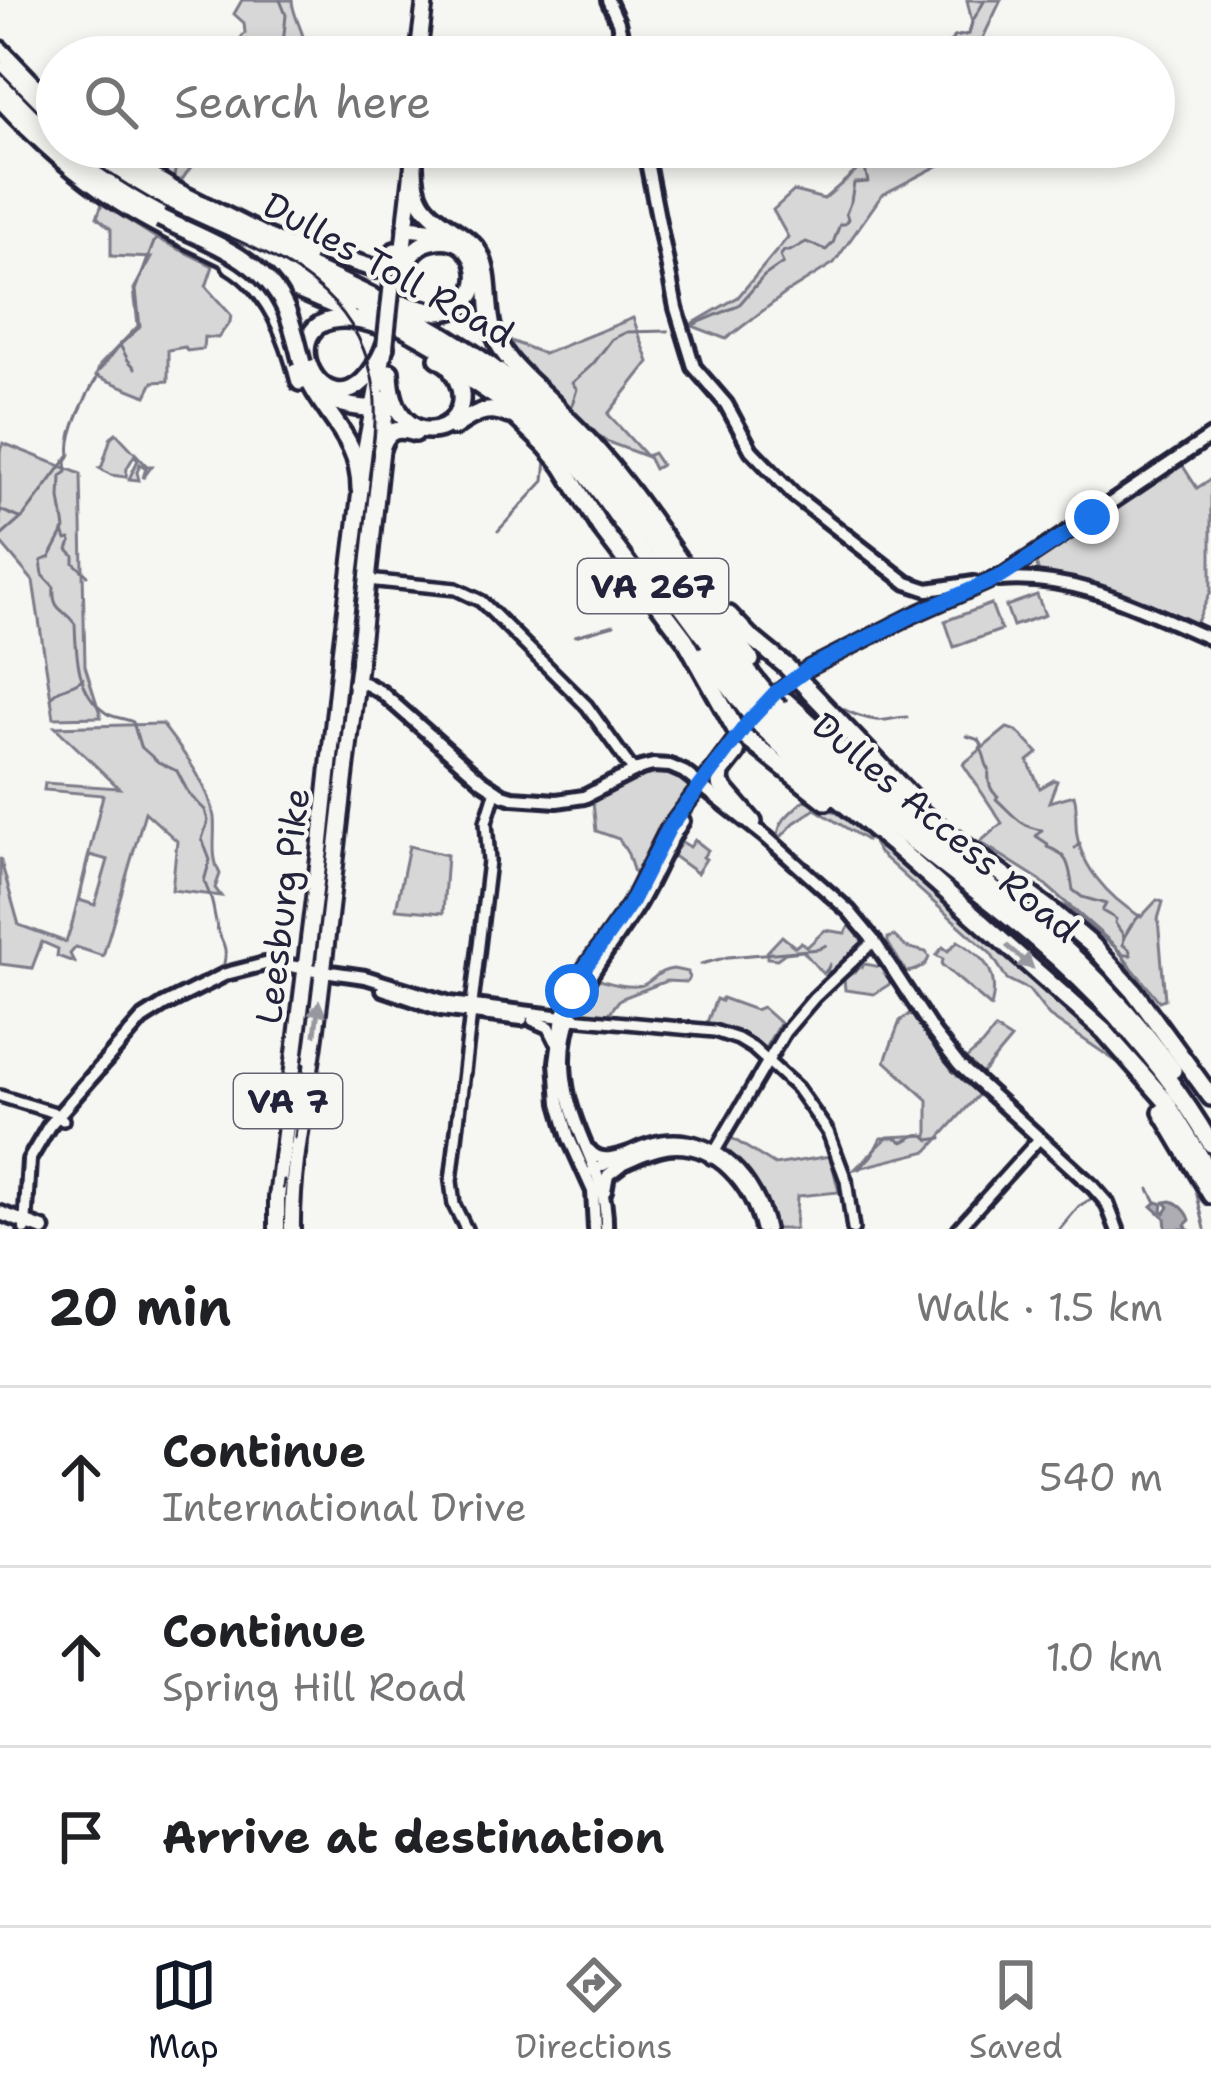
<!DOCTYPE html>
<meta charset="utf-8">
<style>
body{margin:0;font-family:"Shantell Sans",sans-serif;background:#f6f6f6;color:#202124}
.stop{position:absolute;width:36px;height:36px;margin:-27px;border:9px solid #1a73e8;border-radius:50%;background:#fff}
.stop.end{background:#1a73e8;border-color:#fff;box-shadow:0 3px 12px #0008}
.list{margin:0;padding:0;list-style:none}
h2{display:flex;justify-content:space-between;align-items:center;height:156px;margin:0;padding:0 48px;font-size:51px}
h2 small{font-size:39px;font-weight:400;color:#757577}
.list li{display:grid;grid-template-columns:78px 1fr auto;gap:36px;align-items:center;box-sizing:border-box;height:180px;padding:0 48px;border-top:3px solid #e0e0e0}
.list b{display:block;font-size:45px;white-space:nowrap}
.list p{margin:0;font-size:39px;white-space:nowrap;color:#757577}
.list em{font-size:39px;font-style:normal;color:#757577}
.icon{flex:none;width:66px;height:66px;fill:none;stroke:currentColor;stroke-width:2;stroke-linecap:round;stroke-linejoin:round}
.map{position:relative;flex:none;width:1211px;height:1229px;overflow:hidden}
.search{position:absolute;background:#fff;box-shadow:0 6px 18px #0003;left:36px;right:36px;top:36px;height:132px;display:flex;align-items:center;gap:30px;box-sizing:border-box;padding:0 42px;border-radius:66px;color:#757577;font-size:45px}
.sheet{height:696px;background:#fff}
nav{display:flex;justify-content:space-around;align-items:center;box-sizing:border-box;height:168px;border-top:3px solid #e0e0e0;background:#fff;font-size:33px;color:#757577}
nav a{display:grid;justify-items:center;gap:6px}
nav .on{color:#111827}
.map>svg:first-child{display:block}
.green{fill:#d7d7d7;stroke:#7c7c89;stroke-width:3;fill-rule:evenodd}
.water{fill:#adadb3;stroke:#757583;stroke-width:3}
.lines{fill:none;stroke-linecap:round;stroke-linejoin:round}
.stream{stroke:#757583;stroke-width:3}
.tertiary-casing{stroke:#22223b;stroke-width:18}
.secondary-casing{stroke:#22223b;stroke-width:20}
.primary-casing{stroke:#22223b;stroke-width:21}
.trunk-casing{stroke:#22223b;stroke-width:22}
.motorway-casing{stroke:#22223b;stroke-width:24}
.tertiary{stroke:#f6f6f2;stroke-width:9}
.secondary{stroke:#f6f6f2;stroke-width:10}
.primary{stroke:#f6f6f2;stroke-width:12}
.trunk{stroke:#f6f6f2;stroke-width:14}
.motorway{stroke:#f6f6f2;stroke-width:15}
.rail{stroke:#22223b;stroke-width:3}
.trunk-bridge-casing{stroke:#22223b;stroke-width:22;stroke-linecap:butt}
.motorway-bridge-casing{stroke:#22223b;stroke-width:24;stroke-linecap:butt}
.trunk-bridge{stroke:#f6f6f2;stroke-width:14}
.motorway-bridge{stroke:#f6f6f2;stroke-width:15}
.oneway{fill:#9797a0}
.route{stroke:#1a73e8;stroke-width:15}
.labels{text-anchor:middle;stroke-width:9;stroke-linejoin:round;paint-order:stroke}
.shield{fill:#f6f6f2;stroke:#626272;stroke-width:3}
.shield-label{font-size:33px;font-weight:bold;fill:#22223b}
.street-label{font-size:36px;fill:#22223b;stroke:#f6f6f2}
</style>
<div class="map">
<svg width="1211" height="1229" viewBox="0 0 1211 1229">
<rect width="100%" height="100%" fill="#f6f6f2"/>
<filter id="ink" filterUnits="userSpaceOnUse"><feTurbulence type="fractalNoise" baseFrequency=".00833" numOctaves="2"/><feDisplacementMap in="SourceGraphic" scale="24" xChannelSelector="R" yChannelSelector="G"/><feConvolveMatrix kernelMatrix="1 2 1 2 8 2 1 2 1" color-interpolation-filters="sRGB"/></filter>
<g filter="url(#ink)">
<g class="green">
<path d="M242 0H292C293 20 309 36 304 57H225L245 33 244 23 234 14Z"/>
<polygon points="967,0 1001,0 974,57 939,57 954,37 969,34 972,22"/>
<polygon points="119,147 205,147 181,181 135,159"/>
<polygon points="884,147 942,147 943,163 882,195 834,263 786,293 726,339 690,325 738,297 788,237 773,210 794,191 824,199"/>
<polygon points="102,204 156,238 213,266 206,287 231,315 230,322 218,338 204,337 203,349 187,351 185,347 168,350 168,381 153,382 146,396 96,376 100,365 138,326 134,289 151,258 111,256 111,229 97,217"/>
<polygon points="633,318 649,362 608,414 646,456 653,453 661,465 654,469 648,457 605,441 524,367 501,337 544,354"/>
<polygon points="116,433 147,466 152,466 143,478 146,468 140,464 137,472 139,480 129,479 138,460 134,456 127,468 126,477 111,475 99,468 102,466 111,437"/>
<polygon points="3,443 81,474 85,666 101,717 54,718 33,581 0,542 0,452"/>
<polygon points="1181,463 1197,488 1211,479 1211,591 1196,624 1113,591 1050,579 1039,574 1036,562 1041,555"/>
<polygon points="1037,595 1045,615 1013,626 1006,606"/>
<polygon points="991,604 1001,630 954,647 945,621"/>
<path d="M162 724C182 751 209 784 214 817 216 838 210 855 220 874L215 888 221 896 172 890 177 841 145 812 103 956 76 947 70 954 74 962 57 956 58 949 42 942 32 968 0 964V858L19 925 66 942 72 924 103 795 44 790 45 783 119 788 55 727ZM90 855 108 860 95 905 79 900Z"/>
<path d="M1007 728 1017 731 1038 753 1028 761 1040 788 1054 780 1057 781 1049 802 1074 795C1078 807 1075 811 1076 823 1076 863 1109 898 1141 917L1157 900 1163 902 1158 919 1165 999 1159 1001 1111 942 1040 880 980 842 1002 823 963 764Z"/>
<path d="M661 773C672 774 686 779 691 790L652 846 640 875 634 873 628 854 619 839 596 831 593 802 642 775Z"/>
<path d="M804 800C829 804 848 820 867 836L866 840 815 809 794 823 782 836H778C779 819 793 811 804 800Z"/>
<polygon points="695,840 708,850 703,857 706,859 697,873 672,855 682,842 690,847"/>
<polygon points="873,843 911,871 1115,1054 1120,1060 1120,1064 1049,1016 1029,990 1007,979 991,954 879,853"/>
<polygon points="409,846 447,855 443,913 396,909"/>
<polygon points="851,923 864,943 831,973 827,970 823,974 803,951 785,953 777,959 767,958 767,952 782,936 795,947 801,942 807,947 825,930 845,933"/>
<path d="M894 936 906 947 926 952 929 957C926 968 915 971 906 972L888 943V938Z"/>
<path d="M958 941C985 958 1000 972 991 1007L942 965 943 959 936 955 943 947 948 951Z"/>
<polygon points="865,964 881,967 890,979 890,984 874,994 845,990 844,979"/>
<path d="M673 969 688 972 689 979 686 982 666 981 620 999 608 1015H583L579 1010 594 977C605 983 634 990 645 984 657 977 658 971 673 969Z"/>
<polygon points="722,998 755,1010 762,1007 780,1023 765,1048 762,1049 730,1032 706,1025 716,999 721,1001"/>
<polygon points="911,1013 946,1063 979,1094 928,1151 855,1169 888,1137 928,1135 928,1100 885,1061 900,1021"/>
<polygon points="995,1029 1011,1039 980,1076 965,1060 982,1045"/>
<path d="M730 1137 775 1165 830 1156 839 1192 797 1196 795 1229H774C768 1207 761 1184 745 1167 740 1161 726 1155 726 1146 726 1143 729 1140 730 1137Z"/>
</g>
<path class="water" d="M1171 1201C1178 1202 1188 1212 1190 1220L1185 1225 1188 1229H1166L1165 1218 1152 1206 1157 1202 1163 1204 1162 1211 1165 1213 1169 1207 1165 1202Z"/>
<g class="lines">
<g class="stream">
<polyline points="250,57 264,55 274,46 283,44 286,15 280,0"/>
<polyline points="947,57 954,37 969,34 972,22 985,0"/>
<polyline points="174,177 178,154 188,153 194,147"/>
<polyline points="685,328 738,306 764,276 783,263 780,256 784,251 790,251 806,242 826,250 833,243 840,224 845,224 848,219 846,213 851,201 854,183 868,182 865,169 877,167 878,161 887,161 886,153 897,148 904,156 913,151 925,152 925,147"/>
<polyline points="120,345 128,360 135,368"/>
<polyline points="99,371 120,345 140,327 136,290 154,242 159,238"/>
<path d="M98 376C87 394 66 434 70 454L66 462 67 472 61 476 60 498 65 529 50 557 41 561 43 575 54 587C52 612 64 608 75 624 76 655 77 693 106 713 113 718 125 718 133 722L140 746 158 762 177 771 189 794 205 810 208 821 202 839 210 860 204 881C213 902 212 902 216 922 218 939 229 944 224 963"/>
<polyline points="572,405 577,389 572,383 593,364 612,339 627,332 668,331"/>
<polyline points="0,510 20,518"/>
<polyline points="63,531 66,540 70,539 71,542 68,550 74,556 74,563 87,575"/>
<polyline points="498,531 544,481 546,460"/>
<polyline points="0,537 24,516 68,457"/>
<polyline points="575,636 614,625"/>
<path d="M51 698C58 685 74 688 83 678"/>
<path d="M827 698C841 710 858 717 876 720 885 722 896 717 907 717"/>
<path d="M967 736 979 740 982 745 980 748C986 755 984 763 989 769 988 779 989 791 998 796L996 799C1011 812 1021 828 1042 830L1036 836 1048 844 1047 847C1071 855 1069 869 1073 890L1082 897 1106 904 1102 911 1116 919 1115 923 1124 936 1123 945 1129 949 1131 955H1124"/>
<polyline points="1075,848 1080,843"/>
<polyline points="1050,899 1067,907 1122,953 1128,967 1144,987 1168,1026"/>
<polyline points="1134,922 1140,915"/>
<polyline points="1124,937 1132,924"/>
<polyline points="701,964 728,957 819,949 826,945"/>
<polyline points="826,972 830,964"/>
<path d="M859 1169 872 1155 881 1138H895L903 1142C914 1137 920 1129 930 1140L942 1138"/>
<polyline points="1149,1189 1156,1202"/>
<polyline points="1196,1191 1205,1229"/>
<polyline points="1060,1229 1079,1206 1091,1199"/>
</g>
<defs>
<g id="tertiary">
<polyline points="367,580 456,589 481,601 587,706 634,772"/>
<polyline points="571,1018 714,1031 738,1039 753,1048 797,1088 828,1132 846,1180 853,1229"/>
<polyline points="0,1096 52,1112 63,1120"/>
<polyline points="711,1158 785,1032 814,998 874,941"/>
<path d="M614 1168C632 1160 649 1151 668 1148 717 1143 751 1186 761 1229"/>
<path d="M592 1171C614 1161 637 1145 662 1141 716 1133 758 1180 768 1229"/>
<polyline points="466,1229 454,1205 451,1181 489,861 486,822 496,790"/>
<polyline points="958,1229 1039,1139"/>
</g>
<g id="secondary">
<polyline points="608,0 618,22 626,57"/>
<polyline points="644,147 676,308 694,367 726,404 751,450 794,495 907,583 928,590 974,583"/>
<path d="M999 580C1076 573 1143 610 1211 639"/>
<polyline points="353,684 364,683 381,692 482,781 503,795 513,798 557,801 584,797 641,768 653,765 670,766 684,772 766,837 849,911 874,941 934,1033 959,1065 1093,1187 1107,1203 1117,1229"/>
<polyline points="767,701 809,668 913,615 1003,575 1211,436"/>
<polyline points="383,989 441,1009 522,1019"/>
<polyline points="533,1020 549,1027 556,1041"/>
<path d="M589 1150C601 1164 615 1157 630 1153"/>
<polyline points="605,1191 608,1175 621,1165"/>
<polyline points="25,1229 29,1160 49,1126 142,1019 164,1005 226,974 265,964 289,966 365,977 450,1003 571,1018"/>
<polyline points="595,1229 593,1191 569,1138 559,1103 556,1062 562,1017 577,979 630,904 666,832 754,714"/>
<path d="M606 1229C608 1176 579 1146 568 1096 549 1010 599 969 639 903 655 876 665 847 683 821"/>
</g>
<polyline id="primary" points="0,1213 43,1229"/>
<g id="trunk">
<polyline points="418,57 425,0"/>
<polyline points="401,269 415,147"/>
<polyline points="340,658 366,445 385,347"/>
<polyline points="359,660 387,398"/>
<polyline points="277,1229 277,1198 321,842 340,662"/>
<path d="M292 1229C291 1161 308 1095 316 1028 331 907 343 785 359 663"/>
</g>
<g id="motorway">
<polyline points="0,50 57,109"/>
<polyline points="4,70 57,123"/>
<polyline points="0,84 57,140"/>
<path d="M0 99C35 137 76 174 119 202 158 227 201 246 243 266"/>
<polyline points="66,147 120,187 177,219"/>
<path d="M86 147C207 239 366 276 488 364 607 449 672 582 765 692"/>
<polyline points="104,147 172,189 307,257"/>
<path d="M414 161C413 204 426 211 459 234 467 240 475 245 479 253 491 274 486 304 492 327 502 364 537 385 561 412"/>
<polyline points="406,228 449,232"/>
<path d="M225 242C337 296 460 342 549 431 581 464 607 502 634 540 673 594 712 650 756 701"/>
<polyline points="296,244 376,269 387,265 395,251"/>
<path d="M231 265C271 289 289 338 300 382"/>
<polyline points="265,276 347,311"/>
<path d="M400 284C403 275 405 265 410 257 415 249 422 243 432 241 484 228 495 310 439 312 426 312 414 306 402 304"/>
<path d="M377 325C244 284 329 475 385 347"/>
<polyline points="438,358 508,405"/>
<path d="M390 372C392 467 491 430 452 371"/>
<path d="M306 375C325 418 360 438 360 489"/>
<path d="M320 392C337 405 366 413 386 404"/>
<polyline points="501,403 545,445 564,467"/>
<path d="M561 413C638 485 686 579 751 660"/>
<path d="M454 427C473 414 487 405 509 415"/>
<path d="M381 449C387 430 396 427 415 433"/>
<polyline points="561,463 601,528 685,639 736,730 826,801"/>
<polyline points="729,615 749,636 786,666 911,797"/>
<polyline points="704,654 747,710"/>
<polyline points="786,701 858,766 1049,909 1093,946 1133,990 1211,1097"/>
<path d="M779 708C863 795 965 860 1055 940 1099 978 1138 1022 1173 1070"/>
<path d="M770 716C849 799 944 862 1031 935 1101 994 1165 1065 1211 1144"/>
<polyline points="761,726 826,789 895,846 1105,1032 1165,1100 1211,1174"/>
<polyline points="736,753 721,772 720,784 753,822"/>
<polyline points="1162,1112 1211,1195"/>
</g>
</defs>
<use href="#tertiary" class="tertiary-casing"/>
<use href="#secondary" class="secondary-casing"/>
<use href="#primary" class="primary-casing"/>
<use href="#trunk" class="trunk-casing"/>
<use href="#motorway" class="motorway-casing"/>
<use href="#tertiary" class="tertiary"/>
<use href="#secondary" class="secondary"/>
<use href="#primary" class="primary"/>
<use href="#trunk" class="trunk"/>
<use href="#motorway" class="motorway"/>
<g class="rail">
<polyline points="0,72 57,130"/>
<path d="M72 147C105 171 138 194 175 212 257 252 350 275 372 377 379 411 373 445 369 479"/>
<polyline points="295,1138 304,1064"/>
<polyline points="283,1188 284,1180"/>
</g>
<defs>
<polyline id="trunk-bridge" points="385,347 392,282"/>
<g id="motorway-bridge">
<path d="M160 218C205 240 262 257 285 307 293 324 297 344 302 363"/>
<polyline points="765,692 779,708"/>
<polyline points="756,701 770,716"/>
<polyline points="747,710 761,726"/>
</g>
</defs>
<use href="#trunk-bridge" class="trunk-bridge-casing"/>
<use href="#motorway-bridge" class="motorway-bridge-casing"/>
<use href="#trunk-bridge" class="trunk-bridge"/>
<use href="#motorway-bridge" class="motorway-bridge"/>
</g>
<defs><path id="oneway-solid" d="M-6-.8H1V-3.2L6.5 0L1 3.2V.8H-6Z" transform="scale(3)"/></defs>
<g class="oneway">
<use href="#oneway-solid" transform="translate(1020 957) rotate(41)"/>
<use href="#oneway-solid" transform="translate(317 1018) rotate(-83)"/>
</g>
</g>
<g class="lines" filter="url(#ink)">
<polyline class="route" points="572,991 584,969 630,904 669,828 749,721 775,693 809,668 913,615 1004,575 1092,517"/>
</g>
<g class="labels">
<g class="shield">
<rect x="578" y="559" width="150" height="54" rx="9"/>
<rect x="234" y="1074" width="108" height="54" rx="9"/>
</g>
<g class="shield-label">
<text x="653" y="598">VA 267</text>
<text x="288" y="1113">VA 7</text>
</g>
<g class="street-label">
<text transform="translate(389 269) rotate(29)" y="13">Dulles Toll Road</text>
<text transform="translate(946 827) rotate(40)" y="13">Dulles Access Road</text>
<text transform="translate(282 906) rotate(-83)" y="13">Leesburg Pike</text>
</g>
</g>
</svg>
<div class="stop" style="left:572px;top:991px"></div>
<div class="stop end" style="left:1092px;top:517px"></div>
<div class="search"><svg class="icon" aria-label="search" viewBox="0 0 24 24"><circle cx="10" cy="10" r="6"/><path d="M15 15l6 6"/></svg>Search here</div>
</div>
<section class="sheet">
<h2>20 min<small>Walk · 1.5 km</small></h2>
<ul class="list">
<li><svg class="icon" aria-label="ahead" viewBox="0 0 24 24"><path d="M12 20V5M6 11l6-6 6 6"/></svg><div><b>Continue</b><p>International Drive</p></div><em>540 m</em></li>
<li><svg class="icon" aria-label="ahead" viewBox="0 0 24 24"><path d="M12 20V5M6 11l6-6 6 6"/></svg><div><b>Continue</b><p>Spring Hill Road</p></div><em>1.0 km</em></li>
<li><svg class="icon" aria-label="arrive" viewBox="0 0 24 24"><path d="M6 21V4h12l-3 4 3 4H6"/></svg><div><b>Arrive at destination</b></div></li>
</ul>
</section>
<nav>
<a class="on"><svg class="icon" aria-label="map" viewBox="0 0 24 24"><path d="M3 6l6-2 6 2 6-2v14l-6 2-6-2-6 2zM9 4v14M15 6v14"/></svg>Map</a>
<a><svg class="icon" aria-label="directions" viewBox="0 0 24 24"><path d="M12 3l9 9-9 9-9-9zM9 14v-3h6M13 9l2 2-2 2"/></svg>Directions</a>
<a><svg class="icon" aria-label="saved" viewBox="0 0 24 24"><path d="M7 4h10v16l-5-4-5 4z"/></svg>Saved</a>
</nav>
